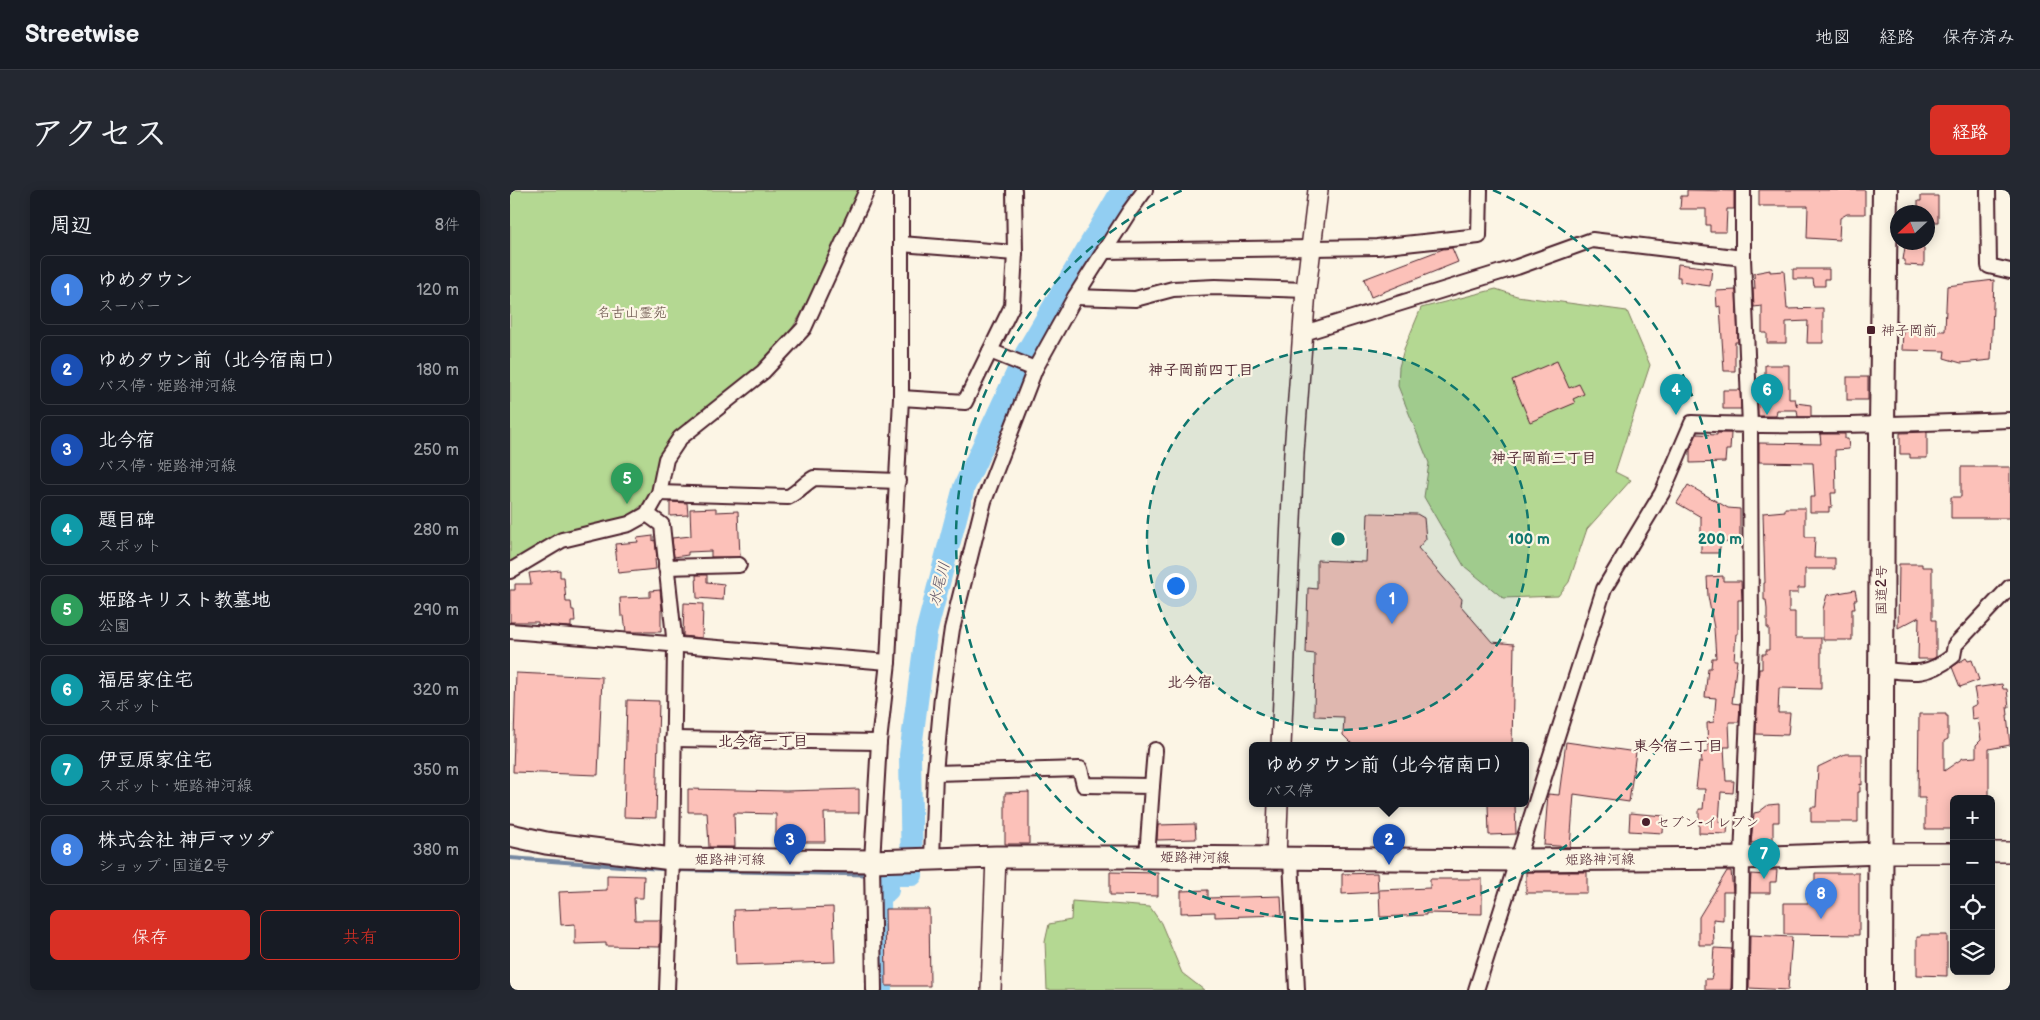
<!DOCTYPE html>
<html lang="ja">
<meta charset="utf-8">
<style>
body{margin:0;font-family:"Balsamiq Sans","Klee One",sans-serif;background:#242831;color:#f1f3f6}
.controls{position:absolute;right:15px;bottom:15px;display:grid;overflow:hidden;border-radius:8px;box-shadow:0 2px 12px #0003}
.controls button{width:45px;height:45px;display:grid;place-items:center;padding:0;border:0;border-bottom:1px solid #363941;background:#171b24;color:#f1f3f6;font:25px sans-serif}
.compass{position:absolute;left:1380px;top:15px;width:45px;height:45px;border-radius:50%;background:#171b24;box-shadow:0 2px 12px #0003;rotate:248deg}
.you{position:absolute;left:665px;top:395px;width:18px;height:18px;margin:-12px;border:4px solid #fff;border-radius:50%;background:#1a73e8;box-shadow:0 0 0 8px #1a73e833}
.badge{display:grid;place-items:center;width:32px;height:32px;border-radius:50%;background:#d93025;color:#fff;font-size:16px;font-weight:700}
.pin{position:absolute;translate:-50% -41px;filter:drop-shadow(0 1px 2px #0008)}
.pin::after{content:'';position:absolute;top:26px;width:18px;height:15px;background:inherit;clip-path:polygon(0 0,100% 0,50% 100%)}
.popup{position:absolute;left:739px;top:552px;width:280px;height:65px;box-sizing:border-box;display:grid;place-content:center;border-radius:8px;background:#171b24;filter:drop-shadow(0 1px 4px #0005);font-size:16px;white-space:nowrap;color:#9ea1a6}
.popup b{font-size:19px;color:#f1f3f6}
.popup::after{content:'';position:absolute;left:50%;top:100%;margin-left:-10px;border:10px solid transparent;border-top-color:#171b24}
.list{margin:0;padding:0;list-style:none}
h2{display:flex;justify-content:space-between;align-items:center;height:65px;margin:0;padding:0 20px;font-size:21px}
h2 small{font-size:16px;font-weight:400;color:#9ea1a6}
.list li{display:grid;grid-template-columns:32px 1fr auto;gap:15px;align-items:center;box-sizing:border-box;height:70px;margin:0 10px 10px;padding:0 10px;border:1px solid #363941;border-radius:8px}
.list b{display:block;font-size:19px;white-space:nowrap}
.list p{margin:0;font-size:16px;white-space:nowrap;color:#9ea1a6}
.list em{font-size:16px;font-style:normal;color:#9ea1a6}
.actions{display:flex;gap:10px;padding:15px 20px}
.actions a{flex:1;padding:11px 0;border:1px solid #d93025;border-radius:8px;text-align:center;font-size:18px;color:#d93025}
.actions .main{background:#d93025;color:#fff}
.icon{flex:none;width:28px;height:28px;fill:none;stroke:currentColor;stroke-width:2;stroke-linecap:round;stroke-linejoin:round}
.map{position:relative;flex:none;width:1500px;height:800px;overflow:hidden;border-radius:8px}
header{display:flex;align-items:center;gap:30px;box-sizing:border-box;height:70px;padding:0 25px;background:#171b24;border-bottom:1px solid #363941}
header strong{font-size:24px}
nav{display:flex;gap:28px;margin-inline-start:auto;font-size:18px}
.intro{display:flex;align-items:center;justify-content:space-between;box-sizing:border-box;height:120px;padding:0 30px}
h1{margin:0;font-size:35px}
.button{padding:12px 22px;border-radius:8px;background:#d93025;color:#fff;font-size:18px;font-weight:700}
main{display:flex;gap:30px;padding:0 30px}
aside{flex:1;background:#171b24;border-radius:8px;box-shadow:0 2px 12px #0003}
.map>svg:first-child{display:block}
.green{fill:#b4d892;stroke:#7f7c5e}
.lines{fill:none;stroke-linecap:round;stroke-linejoin:round}
.stream{stroke:#7588a2;stroke-width:4}
.river{stroke:#92cef2;stroke-width:22}
.building{fill:#fcc1b9;stroke:#4a1f2b}
.street-casing{stroke:#4a1f2b;stroke-width:18}
.secondary-casing{stroke:#4a1f2b;stroke-width:22}
.primary-casing{stroke:#4a1f2b;stroke-width:25}
.highway-casing{stroke:#4a1f2b;stroke-width:28}
.street{stroke:#fcf5e5;stroke-width:14}
.secondary{stroke:#fcf5e5;stroke-width:19}
.primary{stroke:#fcf5e5;stroke-width:21}
.highway{stroke:#fcf5e5;stroke-width:24}
.ring{fill:none;stroke:#0f766e;stroke-width:2.5;stroke-dasharray:9 6}
.poi-dot{fill:#4a1f2b;stroke:#fcf5e5;stroke-width:2}
.labels{text-anchor:middle;stroke-width:4.5;stroke-linejoin:round;paint-order:stroke}
.park-label{font-size:14px;fill:#644d45;stroke:#fcf5e5}
.poi-label{font-size:14px;fill:#4a1f2b;stroke:#fcf5e5;text-anchor:start}
.street-label{font-size:14px;fill:#4a1f2b;stroke:#fcf5e5}
.neighbourhood-label{font-size:15px;font-weight:bold;fill:#4a1f2b;stroke:#fcf5e5}
.water-label{font-size:15px;font-style:italic;fill:#605467;stroke:#fcf5e5}
.centre{fill:#0f766e;stroke:#fcf5e5;stroke-width:2.5}
.ring-label{font-size:15px;text-anchor:middle;font-weight:bold;fill:#0f766e;stroke:#fcf5e5;stroke-width:4.5;stroke-linejoin:round;paint-order:stroke}
</style>
<header>
<strong>Streetwise</strong>
<nav><a>地図</a><a>経路</a><a>保存済み</a></nav>
</header>
<div class="intro"><h1>アクセス</h1><a class="button">経路</a></div>
<main>
<aside>
<h2>周辺<small>8件</small></h2>
<ul class="list">
<li><span class="badge" style="background:#3f7fe0">1</span><div><b>ゆめタウン</b><p>スーパー</p></div><em>120 m</em></li>
<li><span class="badge" style="background:#1a4fb4">2</span><div><b>ゆめタウン前（北今宿南口）</b><p>バス停 · 姫路神河線</p></div><em>180 m</em></li>
<li><span class="badge" style="background:#1a4fb4">3</span><div><b>北今宿</b><p>バス停 · 姫路神河線</p></div><em>250 m</em></li>
<li><span class="badge" style="background:#0f9aa8">4</span><div><b>題目碑</b><p>スポット</p></div><em>280 m</em></li>
<li><span class="badge" style="background:#2e9e5b">5</span><div><b>姫路キリスト教墓地</b><p>公園</p></div><em>290 m</em></li>
<li><span class="badge" style="background:#0f9aa8">6</span><div><b>福居家住宅</b><p>スポット</p></div><em>320 m</em></li>
<li><span class="badge" style="background:#0f9aa8">7</span><div><b>伊豆原家住宅</b><p>スポット · 姫路神河線</p></div><em>350 m</em></li>
<li><span class="badge" style="background:#3f7fe0">8</span><div><b>株式会社 神戸マツダ</b><p>ショップ · 国道2号</p></div><em>380 m</em></li>
</ul>
<div class="actions"><a class="main">保存</a><a>共有</a></div>
</aside>
<div class="map">
<svg width="1500" height="800" viewBox="0 0 1500 800">
<rect width="100%" height="100%" fill="#fcf5e5"/>
<filter id="ink" filterUnits="userSpaceOnUse"><feTurbulence type="fractalNoise" baseFrequency=".02" numOctaves="2"/><feDisplacementMap in="SourceGraphic" scale="10" xChannelSelector="R" yChannelSelector="G"/><feConvolveMatrix kernelMatrix="1 2 1 2 8 2 1 2 1" color-interpolation-filters="sRGB"/></filter>
<g filter="url(#ink)">
<g class="green">
<polygon points="0,0 353,0 316,83 281,140 258,169 203,214 144,296 132,315 120,325 0,375"/>
<polygon points="986,99 1007,106 1117,121 1140,175 1105,282 1121,290 1077,339 1059,392 1048,406 993,408 954,376 914,307 919,273 888,196 889,177 894,159 911,118"/>
<polygon points="562,711 640,717 651,733 672,783 694,800 537,800 535,752 539,734 561,730"/>
</g>
<g class="lines">
<polyline class="stream" points="0,668 165,680 378,685"/>
<polyline class="river" points="371,800 370,707 378,700 378,685 402,685 400,565 416,443 454,297 516,163 612,0"/>
</g>
<g class="building">
<polygon points="1177,0 1224,1 1224,19 1217,19 1216,42 1200,42 1200,35 1196,35 1196,19 1170,19 1171,6 1177,6"/>
<polygon points="1249,0 1355,0 1355,24 1337,24 1330,28 1329,50 1297,48 1298,16 1249,16"/>
<polygon points="1411,6 1428,6 1428,32 1418,32 1418,22 1408,21 1408,11 1411,11"/>
<polygon points="1395,57 1414,58 1414,76 1395,75 1395,70 1393,70"/>
<polygon points="942,58 948,72 861,107 854,89 933,59"/>
<polygon points="1168,74 1202,78 1200,96 1170,92 1170,87 1167,87"/>
<polygon points="1283,79 1319,79 1319,89 1315,89 1315,96 1304,96 1303,89 1283,89"/>
<polygon points="1260,80 1260,82 1274,81 1277,119 1313,118 1313,153 1297,153 1298,131 1276,132 1276,153 1257,153 1257,143 1252,143 1252,116 1244,117 1243,99 1245,99 1244,83"/>
<polygon points="1484,90 1481,170 1451,173 1434,168 1435,161 1392,160 1393,140 1435,141 1437,96"/>
<polygon points="1226,100 1228,152 1225,152 1225,181 1214,181 1210,116 1207,117 1206,101"/>
<polygon points="1047,171 1059,198 1069,194 1074,204 1063,209 1065,213 1020,232 1002,190"/>
<polygon points="1255,175 1279,175 1279,209 1285,209 1287,217 1286,213 1301,215 1301,227 1288,227 1287,220 1267,220 1266,226 1248,226 1247,193 1255,193"/>
<rect x="1337" y="187" width="21" height="23"/>
<polygon points="1213,200 1230,200 1231,219 1213,219"/>
<polygon points="1417,242 1417,268 1400,268 1400,264 1390,264 1390,243"/>
<polygon points="1207,243 1221,243 1220,260 1216,260 1215,272 1180,273 1180,260 1187,244 1207,245"/>
<polygon points="1310,244 1335,244 1335,249 1338,249 1339,259 1325,260 1326,303 1321,303 1322,317 1319,317 1319,322 1300,322 1300,307 1305,307 1303,273 1249,272 1249,253 1311,254"/>
<polygon points="1451,277 1500,277 1500,328 1441,328 1441,307 1451,307"/>
<polygon points="1178,295 1218,318 1230,319 1230,353 1211,352 1209,363 1191,363 1191,327 1167,313"/>
<polygon points="160,312 177,313 178,325 160,326"/>
<polygon points="206,318 206,322 228,321 230,367 201,367 201,361 178,362 178,365 164,367 162,348 181,346 180,319"/>
<polygon points="1275,318 1295,318 1295,347 1305,347 1304,368 1325,368 1325,379 1295,379 1295,398 1288,398 1288,403 1279,403 1279,422 1285,422 1285,448 1311,448 1311,499 1269,498 1268,523 1280,523 1278,545 1246,544 1249,479 1252,479 1252,464 1256,464 1256,460 1259,460 1259,438 1257,438 1257,419 1256,410 1254,410 1254,393 1255,393 1253,323 1275,321"/>
<polygon points="858,323 907,324 914,328 916,349 908,358 952,409 951,416 982,452 1004,454 1002,556 844,556 833,545 834,527 804,526 805,464 796,463 798,398 807,399 807,370 856,372"/>
<polygon points="143,346 143,351 145,350 147,369 145,369 146,379 108,383 105,354 128,352 127,348"/>
<polygon points="1389,374 1412,374 1412,377 1422,377 1422,430 1426,430 1426,467 1422,469 1408,469 1409,427 1388,438"/>
<polygon points="50,380 50,387 54,387 56,412 61,412 62,420 64,420 65,432 61,432 61,437 28,435 28,432 0,432 0,400 5,400 5,394 21,394 19,383"/>
<polygon points="186,385 197,385 197,392 214,394 213,410 187,408"/>
<polygon points="1213,386 1213,391 1231,391 1232,410 1228,410 1228,444 1226,444 1224,470 1227,470 1222,513 1230,514 1229,532 1219,532 1220,557 1214,557 1216,591 1224,591 1223,603 1211,602 1209,632 1218,632 1217,644 1189,643 1189,619 1193,619 1195,599 1186,599 1189,572 1192,572 1191,563 1198,562 1197,533 1204,532 1206,508 1195,507 1198,478 1201,478 1202,468 1206,468 1204,438 1198,406 1197,387"/>
<polygon points="150,400 152,420 151,420 151,442 116,442 114,426 111,426 110,408 140,407 140,401"/>
<polygon points="1345,400 1347,410 1344,410 1345,419 1342,419 1342,450 1313,450 1313,419 1317,405"/>
<polygon points="174,413 193,414 192,448 173,446"/>
<polygon points="1456,468 1458,471 1462,470 1469,490 1450,497 1442,477"/>
<polygon points="6,483 92,487 88,585 3,582"/>
<polygon points="1492,494 1493,499 1497,499 1499,517 1497,517 1498,525 1497,525 1500,555 1479,559 1479,609 1444,609 1444,639 1415,639 1415,608 1408,608 1409,524 1436,524 1436,526 1438,526 1438,549 1434,551 1434,581 1453,568 1466,567 1466,555 1471,550 1468,528 1462,529 1461,517 1467,514 1464,498"/>
<polygon points="117,510 149,511 146,628 114,627"/>
<polygon points="1056,552 1126,562 1119,612 1064,604 1060,657 1034,655 1038,604 1049,605"/>
<polygon points="1335,564 1352,564 1352,595 1350,594 1350,602 1348,602 1348,632 1301,632 1301,617 1306,617 1308,577"/>
<polygon points="178,599 276,601 349,599 349,623 314,623 315,652 266,652 266,624 224,623 225,657 199,657 197,622 178,622"/>
<polygon points="519,602 519,654 495,654 495,603"/>
<polygon points="978,614 1005,614 1006,644 979,645"/>
<polygon points="1269,614 1269,632 1263,632 1263,652 1241,653 1244,623 1249,622 1258,615"/>
<polygon points="1120,623 1154,626 1153,643 1119,641"/>
<polygon points="685,634 686,649 647,650 648,635"/>
<polygon points="1256,680 1267,680 1266,692 1260,692 1260,703 1240,703 1241,684 1256,685"/>
<polygon points="1217,681 1221,681 1223,702 1213,702 1213,730 1203,729 1204,755 1189,755 1189,727"/>
<polygon points="600,682 648,683 648,706 600,705"/>
<rect x="1016" y="682" width="61" height="21"/>
<polygon points="867,683 868,702 832,704 832,684"/>
<polygon points="1305,683 1349,683 1349,745 1274,744 1274,713 1305,713"/>
<polygon points="97,685 134,686 133,708 124,708 125,730 150,730 150,757 96,756 96,753 65,754 65,734 51,735 49,702 97,700"/>
<polygon points="920,689 972,689 972,724 916,723 916,725 870,727 869,700 920,698"/>
<polygon points="698,700 698,708 771,706 772,725 705,727 705,722 671,723 671,701"/>
<polygon points="323,717 325,772 226,775 224,720"/>
<polygon points="375,719 419,719 420,796 376,796"/>
<polygon points="1240,745 1282,747 1278,800 1239,798"/>
<polygon points="1411,745 1437,745 1437,786 1407,785 1407,747 1411,747"/>
<polygon points="1204,758 1222,759 1221,798 1220,800 1195,800 1195,789 1201,789 1202,786"/>
</g>
<g class="lines">
<defs>
<g id="street">
<polyline points="1478,0 1479,76 1500,81"/>
<polyline points="391,54 505,63"/>
<polyline points="594,61 867,57 969,46 970,0"/>
<polyline points="565,107 625,109 663,99 705,97 796,100"/>
<polyline points="794,143 1007,77 1082,50 1233,68"/>
<polyline points="480,161 525,179"/>
<polyline points="391,208 455,212 502,116 505,63 504,0"/>
<path d="M149 303 278 307C288 302 294 294 304 288L388 291"/>
<polyline points="137,324 152,335 165,456 162,669 157,800"/>
<polyline points="156,377 229,375"/>
<polyline points="0,381 52,350 119,334 137,324 149,303 156,269 170,248 253,182 294,138 357,0"/>
<polyline points="0,441 378,472"/>
<path d="M1370 479C1402 483 1417 487 1443 466L1445 455 1500 397"/>
<polyline points="163,549 369,552"/>
<polyline points="425,583 570,579 574,595 642,596 637,667"/>
<polyline points="642,596 645,560"/>
<polyline points="422,669 425,583 432,507 442,439 474,311 525,179 565,107 619,22 635,0"/>
<polyline points="781,669 787,800"/>
<polyline points="364,800 362,671 369,552 378,472 391,208 391,0"/>
<path d="M966 800 1094 399 1152 303 1182 233C1288 238 1394 234 1500 230"/>
<polyline points="1230,800 1232,668 1241,452 1240,236 1233,68 1233,0"/>
</g>
<g id="secondary">
<polyline points="771,556 784,262 796,100 808,0"/>
<polyline points="1481,662 1500,662"/>
<polyline points="1371,663 1444,663"/>
<polyline points="766,668 768,614"/>
<polyline points="481,800 486,667"/>
</g>
<polyline id="primary" points="0,645 36,653 162,669 362,671 486,667 637,667 1008,670 1232,668 1371,663"/>
<polyline id="highway" points="1370,800 1372,235 1375,0"/>
</defs>
<use href="#street" class="street-casing"/>
<use href="#secondary" class="secondary-casing"/>
<use href="#primary" class="primary-casing"/>
<use href="#highway" class="highway-casing"/>
<use href="#street" class="street"/>
<use href="#secondary" class="secondary"/>
<use href="#primary" class="primary"/>
<use href="#highway" class="highway"/>
</g>
</g>
<circle cx="828" cy="349" r="191" fill="#0f766e" fill-opacity=".12"/>
<g class="ring">
<circle cx="828" cy="349" r="191"/>
<path d="M983 0A382 382 0 1 1 673 0"/>
</g>
<g class="poi-dot">
<rect x="1356" y="135" width="10" height="10" rx="2.5"/>
<circle cx="1136" cy="632" r="5"/>
</g>
<g class="labels">
<g class="park-label">
<text x="122" y="127">名古山霊苑</text>
</g>
<g class="poi-label">
<text x="1371" y="145">神子岡前</text>
<text x="1146" y="637">セブン-イレブン</text>
</g>
<g class="street-label">
<text transform="translate(1371 400) rotate(-90)" y="5">国道2号</text>
<text transform="translate(685 667) rotate(1)" y="5">姫路神河線</text>
<text x="220" y="674">姫路神河線</text>
<text transform="translate(1090 669) rotate(-1)" y="5">姫路神河線</text>
</g>
<g class="neighbourhood-label">
<text x="691" y="185">神子岡前四丁目</text>
<text x="1034" y="273">神子岡前三丁目</text>
<text x="680" y="497">北今宿</text>
<text x="253" y="556">北今宿一丁目</text>
<text x="1168" y="561">東今宿二丁目</text>
</g>
<g class="water-label">
<text transform="translate(429 394) rotate(-76)" y="5">水尾川</text>
</g>
</g>
<circle cx="828" cy="349" r="8" class="centre"/>
<g class="ring-label">
<text x="1019" y="354">100 m</text>
<text x="1210" y="354">200 m</text>
</g>
</svg>
<div class="controls">
<button>+</button>
<button>−</button>
<button><svg class="icon" aria-label="locate" viewBox="0 0 24 24"><circle cx="12" cy="12" r="6"/><path d="M12 2v4M12 18v4M2 12h4M18 12h4"/></svg></button>
<button><svg class="icon" aria-label="layers" viewBox="0 0 24 24"><path d="M12 4l9 5-9 5-9-5zM3 14l9 5 9-5"/></svg></button>
</div>
<svg class="compass" viewBox="-18 -18 36 36"><path d="M0-13l5 13h-10z" fill="#e53935"/><path d="M0 13l5-13h-10z" fill="#9ea1a6"/></svg>
<div class="you"></div>
<div class="pin badge" style="left:882px;top:434px;background:#3f7fe0">1</div>
<div class="pin badge" style="left:879px;top:675px;background:#1a4fb4">2</div>
<div class="popup"><b>ゆめタウン前（北今宿南口）</b>バス停</div>
<div class="pin badge" style="left:280px;top:675px;background:#1a4fb4">3</div>
<div class="pin badge" style="left:1166px;top:225px;background:#0f9aa8">4</div>
<div class="pin badge" style="left:117px;top:314px;background:#2e9e5b">5</div>
<div class="pin badge" style="left:1257px;top:225px;background:#0f9aa8">6</div>
<div class="pin badge" style="left:1254px;top:689px;background:#0f9aa8">7</div>
<div class="pin badge" style="left:1311px;top:729px;background:#3f7fe0">8</div>
</div>
</main>
